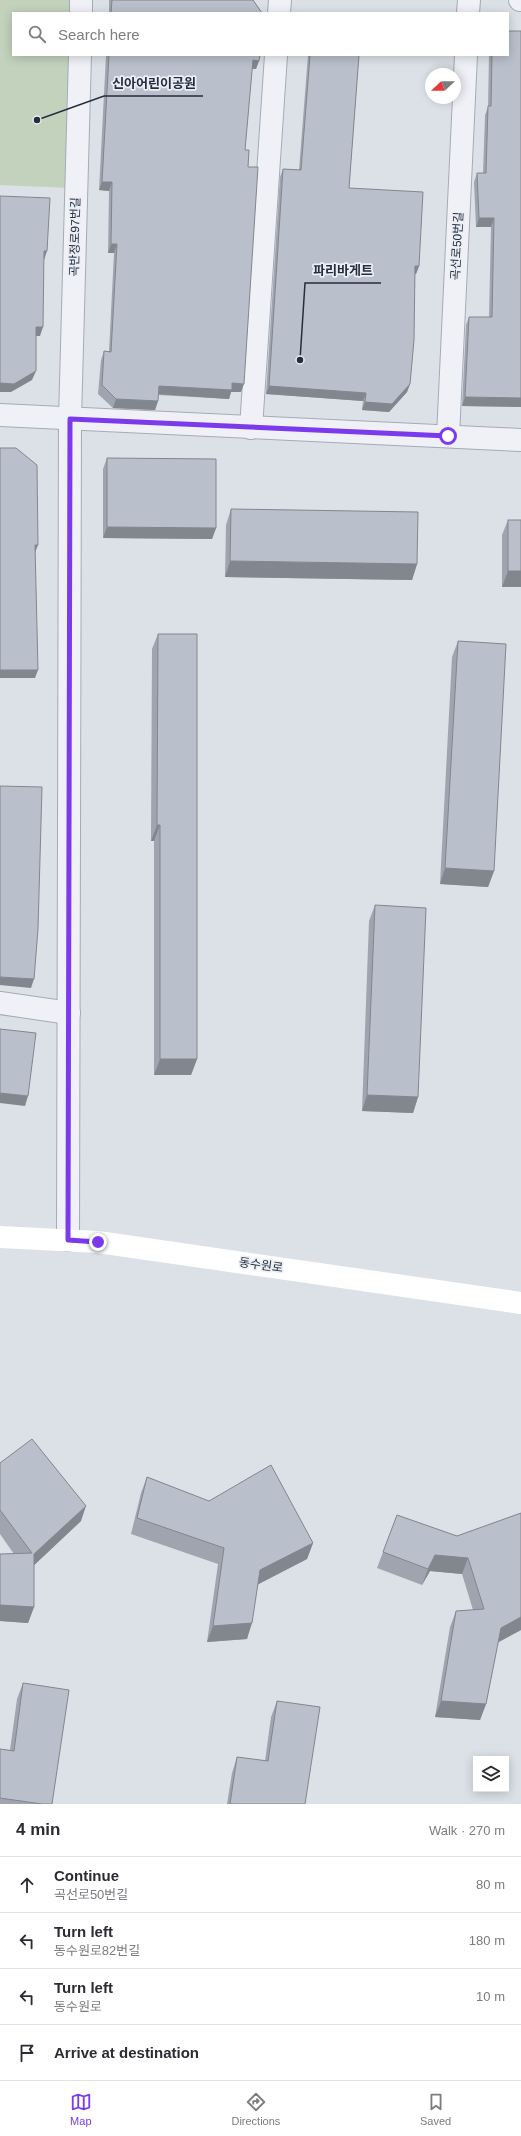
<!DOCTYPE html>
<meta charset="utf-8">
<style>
body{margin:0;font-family:Arial,"Noto Sans KR",sans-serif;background:#f7f7f7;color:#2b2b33}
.controls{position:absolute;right:12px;bottom:12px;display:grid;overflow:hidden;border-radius:0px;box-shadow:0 2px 10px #0003}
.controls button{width:36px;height:36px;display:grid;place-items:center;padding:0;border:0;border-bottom:1px solid #e1e1e2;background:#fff;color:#2b2b33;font:20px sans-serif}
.compass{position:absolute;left:425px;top:68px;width:36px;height:36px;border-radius:50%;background:#fff;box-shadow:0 2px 10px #0003;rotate:248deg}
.stop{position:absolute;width:12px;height:12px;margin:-9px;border:3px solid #7c3aed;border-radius:50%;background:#fff}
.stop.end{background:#7c3aed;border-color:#fff;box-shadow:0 1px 4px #0008}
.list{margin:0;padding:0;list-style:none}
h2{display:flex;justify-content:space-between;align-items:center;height:52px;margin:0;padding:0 16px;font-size:17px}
h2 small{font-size:13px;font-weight:400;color:#7c7c81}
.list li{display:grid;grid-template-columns:26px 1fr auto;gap:12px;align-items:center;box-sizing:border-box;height:56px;padding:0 16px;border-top:1px solid #e1e1e2}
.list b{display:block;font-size:15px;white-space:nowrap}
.list p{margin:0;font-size:13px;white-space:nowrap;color:#7c7c81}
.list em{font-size:13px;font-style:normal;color:#7c7c81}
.icon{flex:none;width:22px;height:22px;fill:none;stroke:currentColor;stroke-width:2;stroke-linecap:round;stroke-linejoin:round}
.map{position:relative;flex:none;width:521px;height:1804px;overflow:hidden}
.search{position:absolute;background:#fff;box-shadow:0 2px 10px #0003;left:12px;right:12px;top:12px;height:44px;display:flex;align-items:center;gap:10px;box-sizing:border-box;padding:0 14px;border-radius:0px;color:#7c7c81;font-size:15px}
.sheet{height:276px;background:#fff}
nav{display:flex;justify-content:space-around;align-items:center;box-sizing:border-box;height:56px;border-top:1px solid #e1e1e2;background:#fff;font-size:11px;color:#7c7c81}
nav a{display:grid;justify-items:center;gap:2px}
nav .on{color:#7c3aed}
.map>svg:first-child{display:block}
.park{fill:#c2d2bc}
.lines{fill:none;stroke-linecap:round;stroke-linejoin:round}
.minor-casing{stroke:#a5abb5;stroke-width:24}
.minor{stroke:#eff1f6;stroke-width:22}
.secondary{stroke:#fff;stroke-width:22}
.wall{fill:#9fa4af}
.shaded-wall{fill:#82868e}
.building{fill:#b9bfcb;stroke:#82868e}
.route{stroke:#7c3aed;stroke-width:5}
.labels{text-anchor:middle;stroke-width:3.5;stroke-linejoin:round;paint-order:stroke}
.street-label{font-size:12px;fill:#252e3f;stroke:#ebeff5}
.leader{fill:none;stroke:#252e3f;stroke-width:1.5}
.callout-dot{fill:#252e3f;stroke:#ebeff5;stroke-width:1.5}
.callout-label{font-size:13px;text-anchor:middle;font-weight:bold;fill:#252e3f;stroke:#ebeff5;stroke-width:3.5;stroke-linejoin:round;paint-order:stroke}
</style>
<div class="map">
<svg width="521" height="1804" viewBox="0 0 521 1804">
<rect width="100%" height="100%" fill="#dce1e8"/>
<polygon class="park" points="0,0 79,0 78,13 13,13 13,55 76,55 70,188 0,185"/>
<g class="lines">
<defs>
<g id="minor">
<polyline points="520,0 521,0"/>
<polyline points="81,13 81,0"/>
<polyline points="279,13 280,0"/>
<polyline points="468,13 469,0"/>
<polyline points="0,415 521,440"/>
<polyline points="251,428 276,55"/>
<polyline points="448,436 466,55"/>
<polyline points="0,1003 69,1013"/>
<polyline points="68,1240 70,419 80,55"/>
</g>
</defs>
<use href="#minor" class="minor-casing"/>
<use href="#minor" class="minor"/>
<polyline class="secondary" points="0,1237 98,1242 521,1303"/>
</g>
<g class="wall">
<polygon points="109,0 253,0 262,13 109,13"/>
<polygon points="521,31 521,407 462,406 466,325 469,317 489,317 491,227 476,227 474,182 477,173 483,173 485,115 488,107 489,55 508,55"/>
<polygon points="106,55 260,55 256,69 252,69 245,150 248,167 241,392 231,392 229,399 158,395 158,401 155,410 113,408 98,394 101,360 104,351 109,351 114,253 108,253 109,191 99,190"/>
<polygon points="308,55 359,55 349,188 419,266 416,274 415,274 410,384 407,392 389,412 362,410 363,401 266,394 280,177 283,169 299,170"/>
<polygon points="107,458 216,528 212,539 103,538 103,469"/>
<polygon points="231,509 417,564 412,580 225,577 226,525"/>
<polygon points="508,520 521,520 521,587 502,587 502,535"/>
<polygon points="158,634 197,1059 191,1075 154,1075 154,841 151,841 152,649"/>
<polygon points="458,641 494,871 488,887 440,884 452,657"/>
<polygon points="375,905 418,1097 413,1113 362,1111 369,921"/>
<polygon points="0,1463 81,1521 34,1565 34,1607 28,1623 0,1621 0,1554 14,1554 0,1534"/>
<polygon points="147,1477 313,1543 307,1559 258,1584 247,1639 207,1642 218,1564 131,1534 141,1493"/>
<polygon points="521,1513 521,1630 498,1642 486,1704 480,1720 435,1717 450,1627 456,1611 473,1610 462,1574 430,1571 422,1585 377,1568 397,1515 457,1536"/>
<polygon points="23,1683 52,1804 0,1804 0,1749 10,1750 17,1699"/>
<polygon points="277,1701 305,1804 227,1804 232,1773 237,1757 265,1761 271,1717"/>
</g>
<g class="shaded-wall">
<polygon points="253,60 259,61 256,69 250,69"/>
<polygon points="102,182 112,182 109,191 99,190"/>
<polygon points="479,218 494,218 491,227 476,227"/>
<polygon points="111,244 117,244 114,253 108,253"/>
<polygon points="44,251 47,251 44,260"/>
<polygon points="415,266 419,266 416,274 412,274"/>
<polygon points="36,327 43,327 40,336 33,336"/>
<polygon points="36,371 32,380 11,392 0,392 0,383"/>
<polygon points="232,383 244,384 241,392 231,392 229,399 156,394 159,386"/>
<polygon points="410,384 407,392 389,412 362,410 365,402"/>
<polygon points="269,386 366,393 363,401 266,394"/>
<polygon points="465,397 521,398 521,407 462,406"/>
<polygon points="116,399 158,401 155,410 113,408"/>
<polygon points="107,527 216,528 212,539 103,538"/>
<polygon points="35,545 38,545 35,553"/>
<polygon points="230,561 417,564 412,580 225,577"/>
<polygon points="508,571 521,571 521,587 502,587"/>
<polygon points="0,670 38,670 35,678 0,678"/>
<polygon points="157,825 160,825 154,841 151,841"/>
<polygon points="445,868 494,871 488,887 440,884"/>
<polygon points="0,977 34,979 31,988 0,985"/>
<polygon points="160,1059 197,1059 191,1075 154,1075"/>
<polygon points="0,1093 28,1096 25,1106 0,1103"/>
<polygon points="367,1095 418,1097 413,1113 362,1111"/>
<polygon points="86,1506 81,1521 29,1570 34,1554"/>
<polygon points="313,1543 307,1559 255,1586 260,1570"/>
<polygon points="435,1555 468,1558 462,1574 430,1571 422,1585 428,1569"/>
<polygon points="0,1605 34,1607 28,1623 0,1621"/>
<polygon points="521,1617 521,1630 495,1644 501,1628"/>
<polygon points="252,1623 247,1639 207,1642 213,1626"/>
<polygon points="441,1701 486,1704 480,1720 435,1717"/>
</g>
<g class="building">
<polygon points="112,0 253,0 262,13 111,13"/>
<polygon points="508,31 521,31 521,398 465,397 469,317 492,317 494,218 479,218 477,173 486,173 488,106 491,106 492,55 508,55"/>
<polygon points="109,55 260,55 259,61 253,60 245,150 249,150 248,167 258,167 244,384 232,383 232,390 159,386 158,401 116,399 102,385 104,351 111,352 117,244 111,244 112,182 102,182"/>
<polygon points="310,55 359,55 349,188 423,192 419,266 415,266 414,340 410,384 392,404 365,402 366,393 269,386 283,169 301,170"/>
<polygon points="0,196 50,198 47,251 44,251 43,327 36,327 36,371 14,384 0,383"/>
<polygon points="0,448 16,448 37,465 38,545 35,545 38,670 0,670"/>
<polygon points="107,458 216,459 216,528 107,527"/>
<polygon points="231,509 418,512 417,564 230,561"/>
<rect x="508" y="520" width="13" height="51"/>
<polygon points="158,634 197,634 197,1059 160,1059 160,825 157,825"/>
<polygon points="458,641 506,644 494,871 445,868"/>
<polygon points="0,786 42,787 38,929 34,979 0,977"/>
<polygon points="375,905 426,908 418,1097 367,1095"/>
<polygon points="0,1029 36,1033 28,1096 0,1093"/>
<polygon points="32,1439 86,1506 34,1554 34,1607 0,1605 0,1554 32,1553 0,1510 0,1463"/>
<polygon points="271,1465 313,1543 260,1570 252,1623 213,1626 224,1548 137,1518 147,1477 209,1501"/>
<polygon points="521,1513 521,1617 501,1628 486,1704 441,1701 456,1611 484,1609 468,1558 435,1555 428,1569 383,1552 397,1515 457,1536"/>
<polygon points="23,1683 69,1690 52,1804 42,1804 0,1798 0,1749 14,1751"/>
<polygon points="277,1701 320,1707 305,1804 230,1804 237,1757 268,1761"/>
</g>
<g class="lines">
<polyline class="route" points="98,1242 68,1240 70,419 448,436"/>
</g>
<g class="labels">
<g class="street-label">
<text transform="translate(75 237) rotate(-89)" y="4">곡반정로97번길</text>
<text transform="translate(457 246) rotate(-87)" y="4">곡선로50번길</text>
<text transform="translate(261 1265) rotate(8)" y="4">동수원로</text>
</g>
</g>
<path class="leader" d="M37 120L104 96H203M300 360L305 283H381"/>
<g class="callout-dot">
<circle cx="37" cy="120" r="4"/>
<circle cx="300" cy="360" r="4"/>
</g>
<g class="callout-label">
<text x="154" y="88">신아어린이공원</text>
<text x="343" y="275">파리바게트</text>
</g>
</svg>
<div class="controls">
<button><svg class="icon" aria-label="layers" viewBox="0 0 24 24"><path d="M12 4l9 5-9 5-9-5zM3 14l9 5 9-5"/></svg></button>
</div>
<svg class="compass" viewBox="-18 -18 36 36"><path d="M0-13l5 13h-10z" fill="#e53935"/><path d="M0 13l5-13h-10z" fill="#7c7c81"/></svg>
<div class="stop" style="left:448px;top:436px"></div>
<div class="stop end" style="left:98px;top:1242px"></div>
<div class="search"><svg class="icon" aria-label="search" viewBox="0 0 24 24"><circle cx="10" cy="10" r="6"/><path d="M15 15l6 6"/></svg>Search here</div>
</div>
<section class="sheet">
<h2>4 min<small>Walk · 270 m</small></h2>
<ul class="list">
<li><svg class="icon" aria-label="ahead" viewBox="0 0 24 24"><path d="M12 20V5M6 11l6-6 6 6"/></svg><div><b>Continue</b><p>곡선로50번길</p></div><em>80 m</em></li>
<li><svg class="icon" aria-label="left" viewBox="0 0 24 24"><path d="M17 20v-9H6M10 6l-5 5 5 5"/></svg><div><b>Turn left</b><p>동수원로82번길</p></div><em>180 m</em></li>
<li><svg class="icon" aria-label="left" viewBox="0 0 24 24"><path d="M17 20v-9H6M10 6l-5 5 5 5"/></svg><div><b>Turn left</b><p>동수원로</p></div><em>10 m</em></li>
<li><svg class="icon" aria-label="arrive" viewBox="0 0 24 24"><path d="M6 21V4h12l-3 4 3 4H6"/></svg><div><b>Arrive at destination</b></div></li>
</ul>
</section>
<nav>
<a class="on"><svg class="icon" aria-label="map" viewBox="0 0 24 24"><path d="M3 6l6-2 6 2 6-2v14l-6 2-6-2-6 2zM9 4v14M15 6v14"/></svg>Map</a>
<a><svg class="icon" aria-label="directions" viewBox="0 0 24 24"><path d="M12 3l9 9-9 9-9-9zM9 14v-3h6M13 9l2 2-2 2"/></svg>Directions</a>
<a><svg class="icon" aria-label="saved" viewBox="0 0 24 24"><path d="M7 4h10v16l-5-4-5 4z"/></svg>Saved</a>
</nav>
